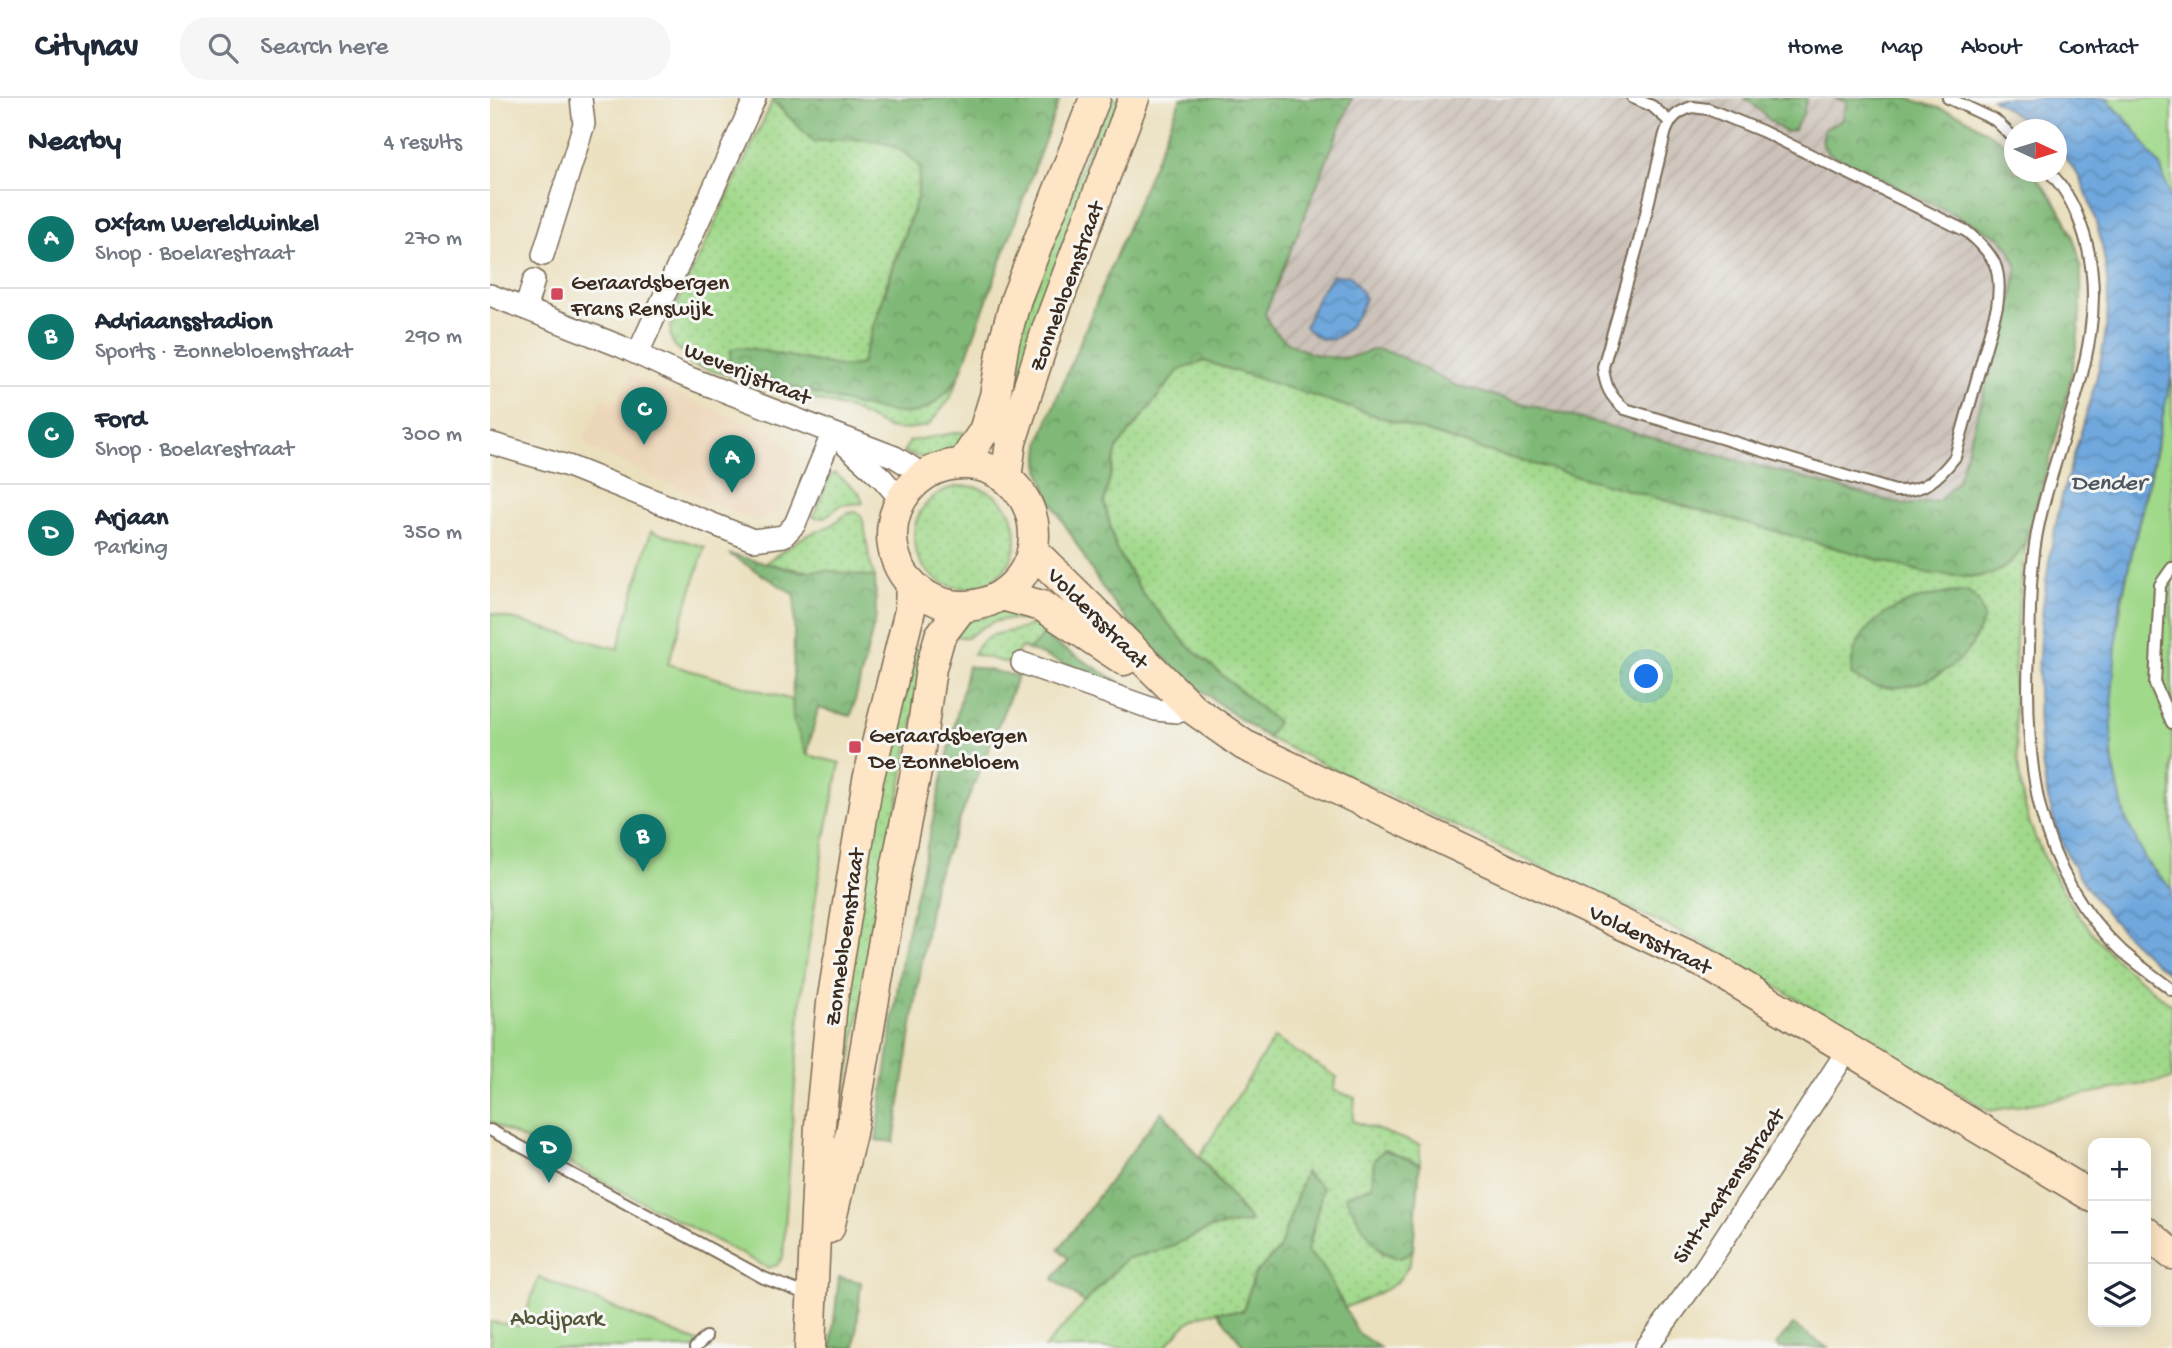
<!DOCTYPE html>
<meta charset="utf-8">
<style>
body{margin:0;font-family:"Gochi Hand",sans-serif;background:#f6f6f7;color:#1f2937}
.controls{position:absolute;right:21px;bottom:21px;display:grid;overflow:hidden;border-radius:14px;box-shadow:0 4px 18px #0003}
.controls button{width:63px;height:63px;display:grid;place-items:center;padding:0;border:0;border-bottom:2px solid #e0e1e3;background:#fff;color:#1f2937;font:35px sans-serif}
.compass{position:absolute;left:1514px;top:21px;width:63px;height:63px;border-radius:50%;background:#fff;box-shadow:0 4px 18px #0003;rotate:94deg}
.you{position:absolute;left:1157px;top:579px;width:24px;height:24px;margin:-18px;border:5px solid #fff;border-radius:50%;background:#1a73e8;box-shadow:0 0 0 10px #1a73e833}
.badge{display:grid;place-items:center;width:46px;height:46px;border-radius:50%;background:#0f766e;color:#fff;font-size:23px;font-weight:700}
.pin{position:absolute;translate:-50% -58px;filter:drop-shadow(0 2px 4px #0008)}
.pin::after{content:'';position:absolute;top:37px;width:24px;height:21px;background:inherit;clip-path:polygon(0 0,100% 0,50% 100%)}
.list{margin:0;padding:0;list-style:none}
h2{display:flex;justify-content:space-between;align-items:center;height:91px;margin:0;padding:0 28px;font-size:30px}
h2 small{font-size:23px;font-weight:400;color:#747a83}
.list li{display:grid;grid-template-columns:46px 1fr auto;gap:21px;align-items:center;box-sizing:border-box;height:98px;padding:0 28px;border-top:2px solid #e0e1e3}
.list b{display:block;font-size:26px;white-space:nowrap}
.list p{margin:0;font-size:23px;white-space:nowrap;color:#747a83}
.list em{font-size:23px;font-style:normal;color:#747a83}
.icon{flex:none;width:38px;height:38px;fill:none;stroke:currentColor;stroke-width:2;stroke-linecap:round;stroke-linejoin:round}
.map{position:relative;flex:none;width:1682px;height:1250px;overflow:hidden}
header{display:flex;align-items:center;gap:42px;box-sizing:border-box;height:98px;padding:0 35px;background:#fff;border-bottom:2px solid #e0e1e3}
header strong{font-size:33px}
nav{display:flex;gap:38px;margin-inline-start:auto;font-size:24px}
.search{width:490px;height:63px;background:#f6f6f7;display:flex;align-items:center;gap:18px;box-sizing:border-box;padding:0 24px;border-radius:28px;color:#747a83;font-size:26px}
main{display:flex}
aside{flex:1;background:#fff}
.map>svg:first-child{display:block}
.built{fill:#edd7bb}
.industrial{fill:url(#industrial-furrows)}
.grass{fill:url(#grass-dots);stroke:#6e8254;stroke-width:2}
.forest{fill:url(#forest-crowns);stroke:#5e724a;stroke-width:2}
.green{fill:#a1d98b;stroke:#6e8254;stroke-width:2}
.water{fill:url(#water-waves);stroke:#55697e;stroke-width:2}
.lines{fill:none;stroke-linecap:round;stroke-linejoin:round}
.lane-casing{stroke:#796a56;stroke-width:14}
.street-casing{stroke:#796a56;stroke-width:24}
.secondary-casing{stroke:#796a56;stroke-width:33}
.lane{stroke:#fff;stroke-width:10}
.street{stroke:#fff;stroke-width:21}
.secondary{stroke:#fde5c5;stroke-width:30}
.poi-dot{fill:#d1495b;stroke:#f6f6f2;stroke-width:2.5}
.labels{text-anchor:middle;stroke-width:6;stroke-linejoin:round;paint-order:stroke}
.poi-label{font-size:23px;fill:#3b2a1e;stroke:#f6f6f2;text-anchor:start}
.street-label{font-size:23px;fill:#3b2a1e;stroke:#f6f6f2}
.park-label{font-size:23px;fill:#545639;stroke:#f6f6f2}
.water-label{font-size:24px;font-style:italic;fill:#4d5661;stroke:#f6f6f2}
</style>
<header>
<strong>Citynav</strong>
<div class="search"><svg class="icon" aria-label="search" viewBox="0 0 24 24"><circle cx="10" cy="10" r="6"/><path d="M15 15l6 6"/></svg>Search here</div>
<nav><a>Home</a><a>Map</a><a>About</a><a>Contact</a></nav>
</header>
<main>
<aside>
<h2>Nearby<small>4 results</small></h2>
<ul class="list">
<li><span class="badge">A</span><div><b>Oxfam Wereldwinkel</b><p>Shop · Boelarestraat</p></div><em>270 m</em></li>
<li><span class="badge">B</span><div><b>Adriaansstadion</b><p>Sports · Zonnebloemstraat</p></div><em>290 m</em></li>
<li><span class="badge">C</span><div><b>Ford</b><p>Shop · Boelarestraat</p></div><em>300 m</em></li>
<li><span class="badge">D</span><div><b>Arjaan</b><p>Parking</p></div><em>350 m</em></li>
</ul>
</aside>
<div class="map">
<svg width="1682" height="1250" viewBox="0 0 1682 1250">
<defs>
<pattern id="industrial-furrows" width="10" height="10" patternUnits="userSpaceOnUse" patternTransform="scale(1.75)"><rect width="10" height="10" fill="#ccc2b9"/><path d="M-1 1l2-2M0 10L10 0M9 11l2-2" fill="none" stroke="#b0a79f"/></pattern>
<pattern id="grass-dots" width="8" height="8" patternUnits="userSpaceOnUse" patternTransform="scale(1.75)"><rect width="8" height="8" fill="#a1d98b"/><path d="M2 2h.1M6 6h.1" fill="none" stroke="#8cba78" stroke-width="1.8" stroke-linecap="round"/></pattern>
<pattern id="forest-crowns" width="20" height="18" patternUnits="userSpaceOnUse" patternTransform="scale(1.75)"><rect width="20" height="18" fill="#80b977"/><path d="M2 6a3 3 0 1 1 6 0M12 15a3 3 0 1 1 6 0" fill="none" stroke="#6a9761"/></pattern>
<pattern id="water-waves" width="16" height="10" patternUnits="userSpaceOnUse" patternTransform="scale(1.75)"><rect width="16" height="10" fill="#6fa8de"/><path d="M0 5q4-4 8 0t8 0" fill="none" stroke="#5c89b3"/></pattern>
</defs>
<rect width="100%" height="100%" fill="#f6f6f2"/>
<filter id="ink" filterUnits="userSpaceOnUse"><feTurbulence type="fractalNoise" baseFrequency=".0143" numOctaves="2"/><feDisplacementMap in="SourceGraphic" scale="14" xChannelSelector="R" yChannelSelector="G"/><feConvolveMatrix kernelMatrix="1 2 1 2 8 2 1 2 1" color-interpolation-filters="sRGB"/></filter>
<filter id="wash" filterUnits="userSpaceOnUse"><feTurbulence type="fractalNoise" baseFrequency=".00686" numOctaves="4" result="noise"/><feDisplacementMap in="SourceGraphic" scale="28" xChannelSelector="R" yChannelSelector="G"/><feGaussianBlur stdDeviation="1.57" result="paint"/><feColorMatrix in="noise" values="0 0 0 0 0 0 0 0 0 0 0 0 0 0 0 0 0 1.4 0 .05"/><feComposite in="paint" operator="in"/></filter>
<g filter="url(#wash)">
<rect width="100%" height="100%" fill="#ebe0be"/>
<polygon class="built" points="141,277 288,338 297,345 303,365 290,410 281,420 263,423 100,350 93,342 113,299 125,305"/>
<polygon class="industrial" points="793,0 1417,0 1471,17 1520,49 1524,54 1524,74 1542,74 1565,100 1578,127 1591,176 1585,260 1536,444 1528,458 698,225"/>
<g class="grass">
<polygon points="618,0 629,0 523,311 512,302 521,249"/>
<path d="M283 2 324 44C363 40 405 36 430 70L427 100 401 171 371 267 353 269 253 249 458 294 470 276 460 301 438 328 409 332 398 330 362 312 202 267 198 264 200 257C172 248 180 226 188 204Z"/>
<path d="M714 263 997 353 1436 475C1480 479 1511 489 1536 444 1525 528 1518 614 1533 699 1543 754 1591 829 1632 867 1648 881 1665 894 1682 907V981L1499 1013 1203 840 778 640 786 624 696 546 653 496 626 451 614 403 627 351 689 272Z"/>
<path d="M470 334 484 335C462 359 445 366 413 354L420 343Z"/>
<polygon points="345,375 369,394 373,405 351,407 334,420 323,419 340,378"/>
<circle cx="475" cy="439" r="51"/>
<path d="M366 414 371 417C379 437 375 458 385 479 348 475 311 474 275 465L315 438 340 428 358 415Z"/>
<path d="M517 511 544 518C532 525 525 521 512 522 498 524 488 532 477 540L460 537 471 526Z"/>
<path d="M548 520 553 523 557 534 539 552 531 549 521 566 483 556C500 523 530 542 548 520Z"/>
<polygon points="421,550 436,552 347,1038 341,1036 353,864"/>
<path d="M784 940 847 979 843 992 865 1000 863 1023 930 1047V1066L894 1052 884 1062 882 1088 856 1098 892 1155 916 1158 923 1151C917 1191 888 1194 855 1210L831 1166 817 1154 825 1127 815 1074 789 1152 764 1177 753 1213C710 1213 701 1216 675 1250H554L635 1161 677 1150 721 1130 761 1124 710 1058Z"/>
</g>
<g class="forest">
<path d="M285 0H570L470 276C460 292 446 308 427 314 399 323 273 279 239 269L241 251 253 249 353 269 371 266 427 100 430 70C406 35 363 40 324 44L283 3Z"/>
<path d="M691 0H862L775 216C786 247 829 263 860 259 868 258 877 252 885 252 905 251 946 278 964 287L1415 407 1449 403 1468 382 1522 201 1527 171 1520 151 1510 139 1337 54 1332 45 1334 31 1352 22 1357 4 1344 0H1417L1471 17 1520 49 1524 54V74H1542C1566 101 1590 139 1591 178 1594 267 1559 358 1536 444 1511 489 1480 479 1436 475L997 353 714 263 689 272 627 350 614 404 626 451 653 496 696 546 787 624 778 640C719 601 662 557 619 499 605 481 595 460 583 440 569 418 551 389 549 363 548 341 558 322 566 302Z"/>
<path d="M1253 0H1317L1313 16 1304 32 1296 34C1275 23 1272 9 1253 0Z"/>
<polygon points="239,456 310,474 335,472 385,479 386,518 361,618 328,610 317,657 350,665 335,738 302,622 305,497"/>
<path d="M1478 493 1489 504 1494 521C1489 530 1485 543 1479 551 1453 584 1395 605 1361 576 1362 568 1362 556 1366 549 1385 507 1437 496 1478 493Z"/>
<polygon points="557,534 559,542 636,588 634,590 539,552"/>
<polygon points="478,568 528,578 444,785 404,1044 386,1042 413,853"/>
<polygon points="672,1013 761,1124 721,1130 677,1150 635,1161 595,1205 563,1181 578,1160 569,1151"/>
<path d="M894 1052 930 1066 923 1151C896 1182 867 1118 855 1098L882 1088 884 1062Z"/>
<polygon points="815,1074 833,1090 817,1154 831,1166 868,1235 890,1250 755,1250 727,1213 753,1213 764,1177 789,1152"/>
<polygon points="349,1179 371,1184 365,1250 341,1250"/>
<polygon points="1303,1227 1338,1250 1289,1250 1286,1247"/>
</g>
<g class="green">
<path d="M1616 0H1682V106C1672 64 1646 32 1616 0Z"/>
<path d="M1682 277V791C1674 782 1663 774 1656 764 1589 660 1632 491 1660 381 1668 346 1672 311 1682 277Z"/>
<polygon points="161,433 215,449 178,566 302,602 303,622 317,657 350,665 335,738 311,899 293,1159 287,1167 278,1170 0,1024 0,515 128,551"/>
<polygon points="49,1179 222,1250 0,1250 0,1224 31,1228"/>
</g>
<g class="water">
<path d="M1502 0H1616L1642 28 1671 70 1682 106V277L1629 511 1622 598V660L1635 719 1657 765 1682 791V878C1645 849 1611 813 1586 773 1528 678 1547 499 1573 395 1588 338 1612 279 1617 221 1621 175 1610 129 1593 87 1584 64 1566 59 1566 32L1546 31Z"/>
<path d="M843 177 861 178 875 200C866 225 841 262 815 228L829 196Z"/>
</g>
</g>
<g filter="url(#ink)">
<g class="lines">
<defs>
<g id="lane">
<polyline points="1143,0 1162,8 1179,23"/>
<polyline points="1458,0 1505,22 1524,40"/>
<path d="M1202 9 1218 11 1272 33 1476 133C1505 157 1513 171 1507 209L1465 359C1448 381 1434 394 1405 393L1135 311C1120 299 1115 288 1113 269L1151 136 1175 36C1180 20 1187 14 1202 9Z"/>
<path d="M1559 74C1574 88 1584 108 1591 127 1628 228 1570 327 1549 425 1540 465 1540 510 1539 551 1534 662 1545 772 1632 853 1648 867 1666 879 1682 892"/>
<polyline points="1682,470 1670,487 1665,586 1682,625"/>
<polyline points="0,1032 274,1180 321,1198"/>
<polyline points="205,1250 216,1239"/>
</g>
<g id="street">
<polyline points="53,157 94,26 91,0"/>
<polyline points="0,197 130,248 192,277 405,359 434,377"/>
<polyline points="36,209 44,182"/>
<polyline points="148,255 265,0"/>
<polyline points="352,344 392,380 411,402"/>
<polyline points="0,345 78,368 263,442 294,438 305,426 342,336"/>
<polyline points="532,565 666,612 687,614 703,611"/>
<polyline points="1156,1250 1213,1173 1359,950"/>
</g>
<g id="secondary">
<polyline points="473,365 494,333 505,298 514,244 526,201 605,0"/>
<circle cx="473" cy="437" r="71"/>
<polyline points="516,380 521,344 558,229 644,0"/>
<polyline points="543,453 703,611 754,647 1218,867 1603,1099"/>
<polyline points="512,497 552,508 634,562"/>
<polyline points="339,1130 361,1035 407,766 428,664 441,570 450,538 472,509"/>
<polyline points="1656,1134 1682,1156"/>
<polyline points="320,1250 330,1027 342,905 378,682 420,512 421,485"/>
</g>
</defs>
<use href="#lane" class="lane-casing"/>
<use href="#street" class="street-casing"/>
<use href="#secondary" class="secondary-casing"/>
<use href="#lane" class="lane"/>
<use href="#street" class="street"/>
<use href="#secondary" class="secondary"/>
</g>
</g>
<g class="poi-dot">
<rect x="60" y="189" width="14" height="14" rx="3.5"/>
<rect x="358" y="642" width="14" height="14" rx="3.5"/>
</g>
<g class="labels">
<g class="poi-label">
<text x="81" y="191">Geraardsbergen<tspan x="81" dy="26">Frans Renswijk</tspan></text>
<text x="379" y="644">Geraardsbergen<tspan x="379" dy="26">De Zonnebloem</tspan></text>
</g>
<g class="street-label">
<text transform="translate(575 188) rotate(-70)" y="8">Zonnebloemstraat</text>
<text transform="translate(258 274) rotate(22)" y="8">Weverijstraat</text>
<text transform="translate(609 519) rotate(45)" y="8">Voldersstraat</text>
<text transform="translate(353 839) rotate(-82)" y="8">Zonnebloemstraat</text>
<text transform="translate(1161 840) rotate(26)" y="8">Voldersstraat</text>
<text transform="translate(1237 1087) rotate(-56)" y="8">Sint-Martensstraat</text>
</g>
<g class="park-label">
<text x="67" y="1227">Abdijpark</text>
</g>
<g class="water-label">
<text x="1618" y="391">Dender</text>
</g>
</g>
</svg>
<div class="controls">
<button>+</button>
<button>−</button>
<button><svg class="icon" aria-label="layers" viewBox="0 0 24 24"><path d="M12 4l9 5-9 5-9-5zM3 14l9 5 9-5"/></svg></button>
</div>
<svg class="compass" viewBox="-18 -18 36 36"><path d="M0-13l5 13h-10z" fill="#e53935"/><path d="M0 13l5-13h-10z" fill="#747a83"/></svg>
<div class="you"></div>
<div class="pin badge" style="left:242px;top:395px">A</div>
<div class="pin badge" style="left:153px;top:774px">B</div>
<div class="pin badge" style="left:154px;top:347px">C</div>
<div class="pin badge" style="left:59px;top:1085px">D</div>
</div>
</main>
